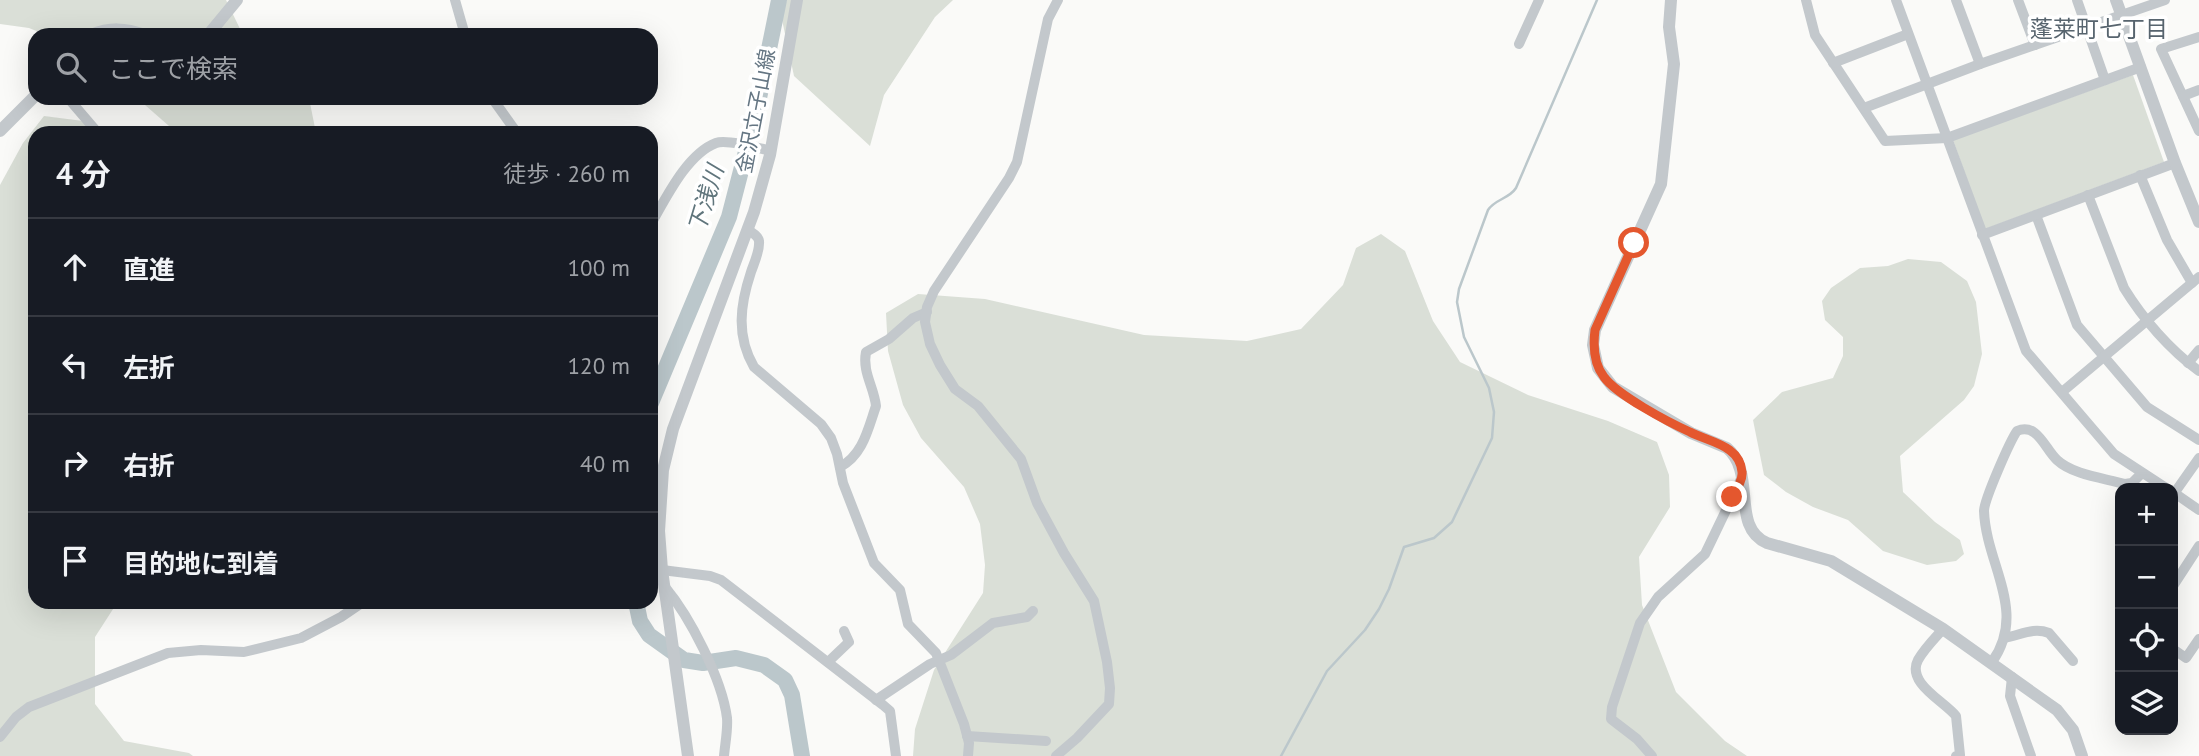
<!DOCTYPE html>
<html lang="ja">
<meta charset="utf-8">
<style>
body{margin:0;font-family:"PT Sans","Noto Sans JP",sans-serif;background:#242831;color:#f1f3f6}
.controls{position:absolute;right:21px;bottom:21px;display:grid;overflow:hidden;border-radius:14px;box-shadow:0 7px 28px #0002}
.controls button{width:63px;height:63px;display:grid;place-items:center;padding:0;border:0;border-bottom:2px solid #363941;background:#171b24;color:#f1f3f6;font:35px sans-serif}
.stop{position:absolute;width:21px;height:21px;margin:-16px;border:5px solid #e4572e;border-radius:50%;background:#fff}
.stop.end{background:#e4572e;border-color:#fff;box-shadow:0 2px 7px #0008}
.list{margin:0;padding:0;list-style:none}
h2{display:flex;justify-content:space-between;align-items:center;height:91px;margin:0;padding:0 28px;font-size:30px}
h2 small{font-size:23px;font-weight:400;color:#9ea1a6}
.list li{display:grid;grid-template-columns:46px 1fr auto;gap:21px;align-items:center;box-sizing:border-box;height:98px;padding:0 28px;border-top:2px solid #363941}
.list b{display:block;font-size:26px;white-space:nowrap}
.list em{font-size:23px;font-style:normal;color:#9ea1a6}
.icon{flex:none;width:38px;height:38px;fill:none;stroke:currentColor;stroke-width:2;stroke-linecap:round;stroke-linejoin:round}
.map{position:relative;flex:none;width:2199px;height:756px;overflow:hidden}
.search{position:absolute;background:#171b24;box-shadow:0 7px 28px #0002;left:28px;top:28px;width:630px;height:77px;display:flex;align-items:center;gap:18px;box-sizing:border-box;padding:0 24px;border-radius:21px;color:#9ea1a6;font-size:26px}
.panel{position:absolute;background:#171b24;box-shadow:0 7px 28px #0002;left:28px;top:126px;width:630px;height:483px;border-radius:21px}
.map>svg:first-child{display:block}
.green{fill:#dadfd7}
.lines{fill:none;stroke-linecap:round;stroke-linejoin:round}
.stream{stroke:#bbc7cb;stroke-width:2.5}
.river{stroke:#bbc7cb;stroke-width:16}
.minor{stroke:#c3c8cc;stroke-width:10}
.tertiary{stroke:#c3c8cc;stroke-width:12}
.route{stroke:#e4572e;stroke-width:9}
.labels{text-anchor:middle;stroke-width:7;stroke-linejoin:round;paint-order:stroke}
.street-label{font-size:21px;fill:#657683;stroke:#fff}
.neighbourhood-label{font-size:23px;fill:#57646e;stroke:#fff}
.water-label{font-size:23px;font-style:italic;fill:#60757c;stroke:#fff}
</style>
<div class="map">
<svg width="2199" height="756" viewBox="0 0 2199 756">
<rect width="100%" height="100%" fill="#fafaf8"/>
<g class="green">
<polygon points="0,0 226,0 243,35 46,35 29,28 0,24"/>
<polygon points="787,0 953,0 935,17 884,95 870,146 794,76 781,15"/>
<polygon points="2133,75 2164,162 1985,229 1953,140"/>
<polygon points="137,98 309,98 316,133 177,133"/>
<polygon points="44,116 83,121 95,133 35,133 35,602 201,602 115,606 95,637 95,704 124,741 189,753 193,756 0,756 0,185 23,143"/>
<polygon points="1381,234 1405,251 1433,321 1460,362 1528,395 1608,421 1657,442 1669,475 1670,507 1639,557 1642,605 1676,692 1725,741 1747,756 913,756 915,729 934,670 983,593 985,565 980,524 964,487 921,438 903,405 888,351 886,313 918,294 985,299 1144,335 1247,341 1301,329 1343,285 1356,248"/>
<polygon points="1908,259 1941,262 1967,281 1976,302 1982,354 1974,386 1964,400 1900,456 1903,492 1935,522 1960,540 1964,554 1956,561 1927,565 1883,551 1848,520 1813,507 1786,492 1764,475 1753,420 1782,392 1833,378 1843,356 1843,337 1825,320 1822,301 1831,288 1860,268 1888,266"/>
</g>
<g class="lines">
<path class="stream" d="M1281 756 1327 671 1365 630 1379 609 1389 589 1404 547 1434 538 1452 522 1492 438 1494 412 1489 388 1464 337 1457 302 1459 289 1488 210C1495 199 1509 199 1516 188L1597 0"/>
<g class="river">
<polyline points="651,403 729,217 756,113 779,0"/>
<polyline points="636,602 640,621 649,635 684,660 703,663 736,658 764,665 785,680 792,695 802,756"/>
</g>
<g class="minor">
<polyline points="455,0 465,35"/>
<polyline points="1806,0 1815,35 1885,141 1947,138 2141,67"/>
<polyline points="1896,0 2026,351 2114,454 2166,488"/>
<polyline points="1956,0 1980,64"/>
<polyline points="2018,0 2035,45"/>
<polyline points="2077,0 2105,80"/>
<polyline points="2199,37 2161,49 2199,131"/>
<polyline points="1519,44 1539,0"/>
<polyline points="1833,63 1908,34"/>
<polyline points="2183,96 2199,90"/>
<polyline points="68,98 98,133"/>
<polyline points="492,98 517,133"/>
<polyline points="1864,108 1980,64 2165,0"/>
<polyline points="2140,175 2167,240 2192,283"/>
<path d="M2088 195 2124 288C2143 319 2170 350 2199 371"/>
<polyline points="2036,215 2077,325 2147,407 2199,440"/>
<path d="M651 224C666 198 687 154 716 143 726 139 759 148 771 151"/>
<path d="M748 230C752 233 758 235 759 241 760 251 754 263 751 272 740 305 736 336 754 367L821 424 831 438 837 454 843 483 874 563 900 590 908 624 936 653 964 724 969 743 968 756"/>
<polyline points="1982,235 2175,163"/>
<polyline points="2188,363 2199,350"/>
<polyline points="2062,392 2199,277"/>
<path d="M840 467C863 455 868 429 876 406 874 387 862 372 866 352L889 339 913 318 927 312"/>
<polyline points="2173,492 2199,510"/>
<polyline points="2173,495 2199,458"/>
<polyline points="662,570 710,576 721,580 883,705 890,711 896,756"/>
<polyline points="2120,572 2120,576"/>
<polyline points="2173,586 2199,546"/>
<path d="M665 587C690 617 722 679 727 718 728 730 725 744 724 756"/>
<path d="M1943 629C1935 638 1924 649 1918 660 1906 683 1944 701 1956 716L1960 755 1956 756"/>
<path d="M2004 638C2021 635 2033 627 2049 633L2073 661"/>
<polyline points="2173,649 2186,658 2199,639"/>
<polyline points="828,662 849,642 844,631"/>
<path d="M1992 662C2028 611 1986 565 1984 511 1984 500 2010 441 2017 431 2037 422 2045 449 2057 460 2073 475 2104 478 2125 484L2132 483 2142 473"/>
<polyline points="2012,677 2010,696 2031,756"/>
<polyline points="876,700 930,664 951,655 993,623 1027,617 1033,611"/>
<polyline points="967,736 1046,741"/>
<polyline points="0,737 16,717 29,707 168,653 201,650 244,652 301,638 341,617 363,602"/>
<polyline points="1056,756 1077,738 1109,704 1110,688 1107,662 1094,601 1064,553 1037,503 1021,459 978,406 955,389 940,365 930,344 925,322 927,307 934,291 1009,178 1017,162 1048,19 1058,0"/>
<polyline points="1652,756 1637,739 1611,719 1612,707 1640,623 1658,597 1705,554 1742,477"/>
</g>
<g class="tertiary">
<path d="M1671 0 1669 27 1674 64 1661 184 1595 330 1593 345 1598 368 1613 387 1691 433 1727 448C1757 473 1730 527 1767 543L1831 561 1943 629 2057 710 2073 730 2082 756"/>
<polyline points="2116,0 2175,163 2199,222"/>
<path d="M91 35C110 27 125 28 145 35"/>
<polyline points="208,35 237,0"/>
<polyline points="0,131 35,96"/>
<polyline points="688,756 662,570 659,531 663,470 673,429 754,212 770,155 797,0"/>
</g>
</g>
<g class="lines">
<path class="route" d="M1634 243 1595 330C1593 346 1594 364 1604 377 1617 395 1668 422 1690 432 1709 442 1740 445 1742 472 1743 480 1736 490 1732 497"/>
</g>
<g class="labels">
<g class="street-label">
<text transform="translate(756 111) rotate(-79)" y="7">金沢立子山線</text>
</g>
<g class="neighbourhood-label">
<text x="2099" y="37">蓬莱町七丁目</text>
</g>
<g class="water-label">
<text transform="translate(706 199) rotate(-73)" y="8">下浅川</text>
</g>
</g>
</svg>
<div class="controls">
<button>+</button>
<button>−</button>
<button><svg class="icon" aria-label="locate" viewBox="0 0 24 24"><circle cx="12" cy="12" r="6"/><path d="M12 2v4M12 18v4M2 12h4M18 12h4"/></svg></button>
<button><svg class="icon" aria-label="layers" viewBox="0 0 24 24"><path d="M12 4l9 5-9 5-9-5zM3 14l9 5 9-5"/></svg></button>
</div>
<div class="stop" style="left:1634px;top:243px"></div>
<div class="stop end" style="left:1732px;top:497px"></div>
<div class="search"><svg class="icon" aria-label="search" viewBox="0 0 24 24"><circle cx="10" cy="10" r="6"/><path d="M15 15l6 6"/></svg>ここで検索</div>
<section class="panel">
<h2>4 分<small>徒歩 · 260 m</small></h2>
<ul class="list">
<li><svg class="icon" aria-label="ahead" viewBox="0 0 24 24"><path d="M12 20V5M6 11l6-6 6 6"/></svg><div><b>直進</b></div><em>100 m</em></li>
<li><svg class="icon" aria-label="left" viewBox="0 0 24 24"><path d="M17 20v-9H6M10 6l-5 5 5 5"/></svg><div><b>左折</b></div><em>120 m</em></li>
<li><svg class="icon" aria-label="right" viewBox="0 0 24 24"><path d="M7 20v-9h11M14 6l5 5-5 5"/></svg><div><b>右折</b></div><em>40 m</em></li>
<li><svg class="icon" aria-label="arrive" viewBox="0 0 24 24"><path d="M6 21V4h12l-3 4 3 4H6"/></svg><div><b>目的地に到着</b></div></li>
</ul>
</section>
</div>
